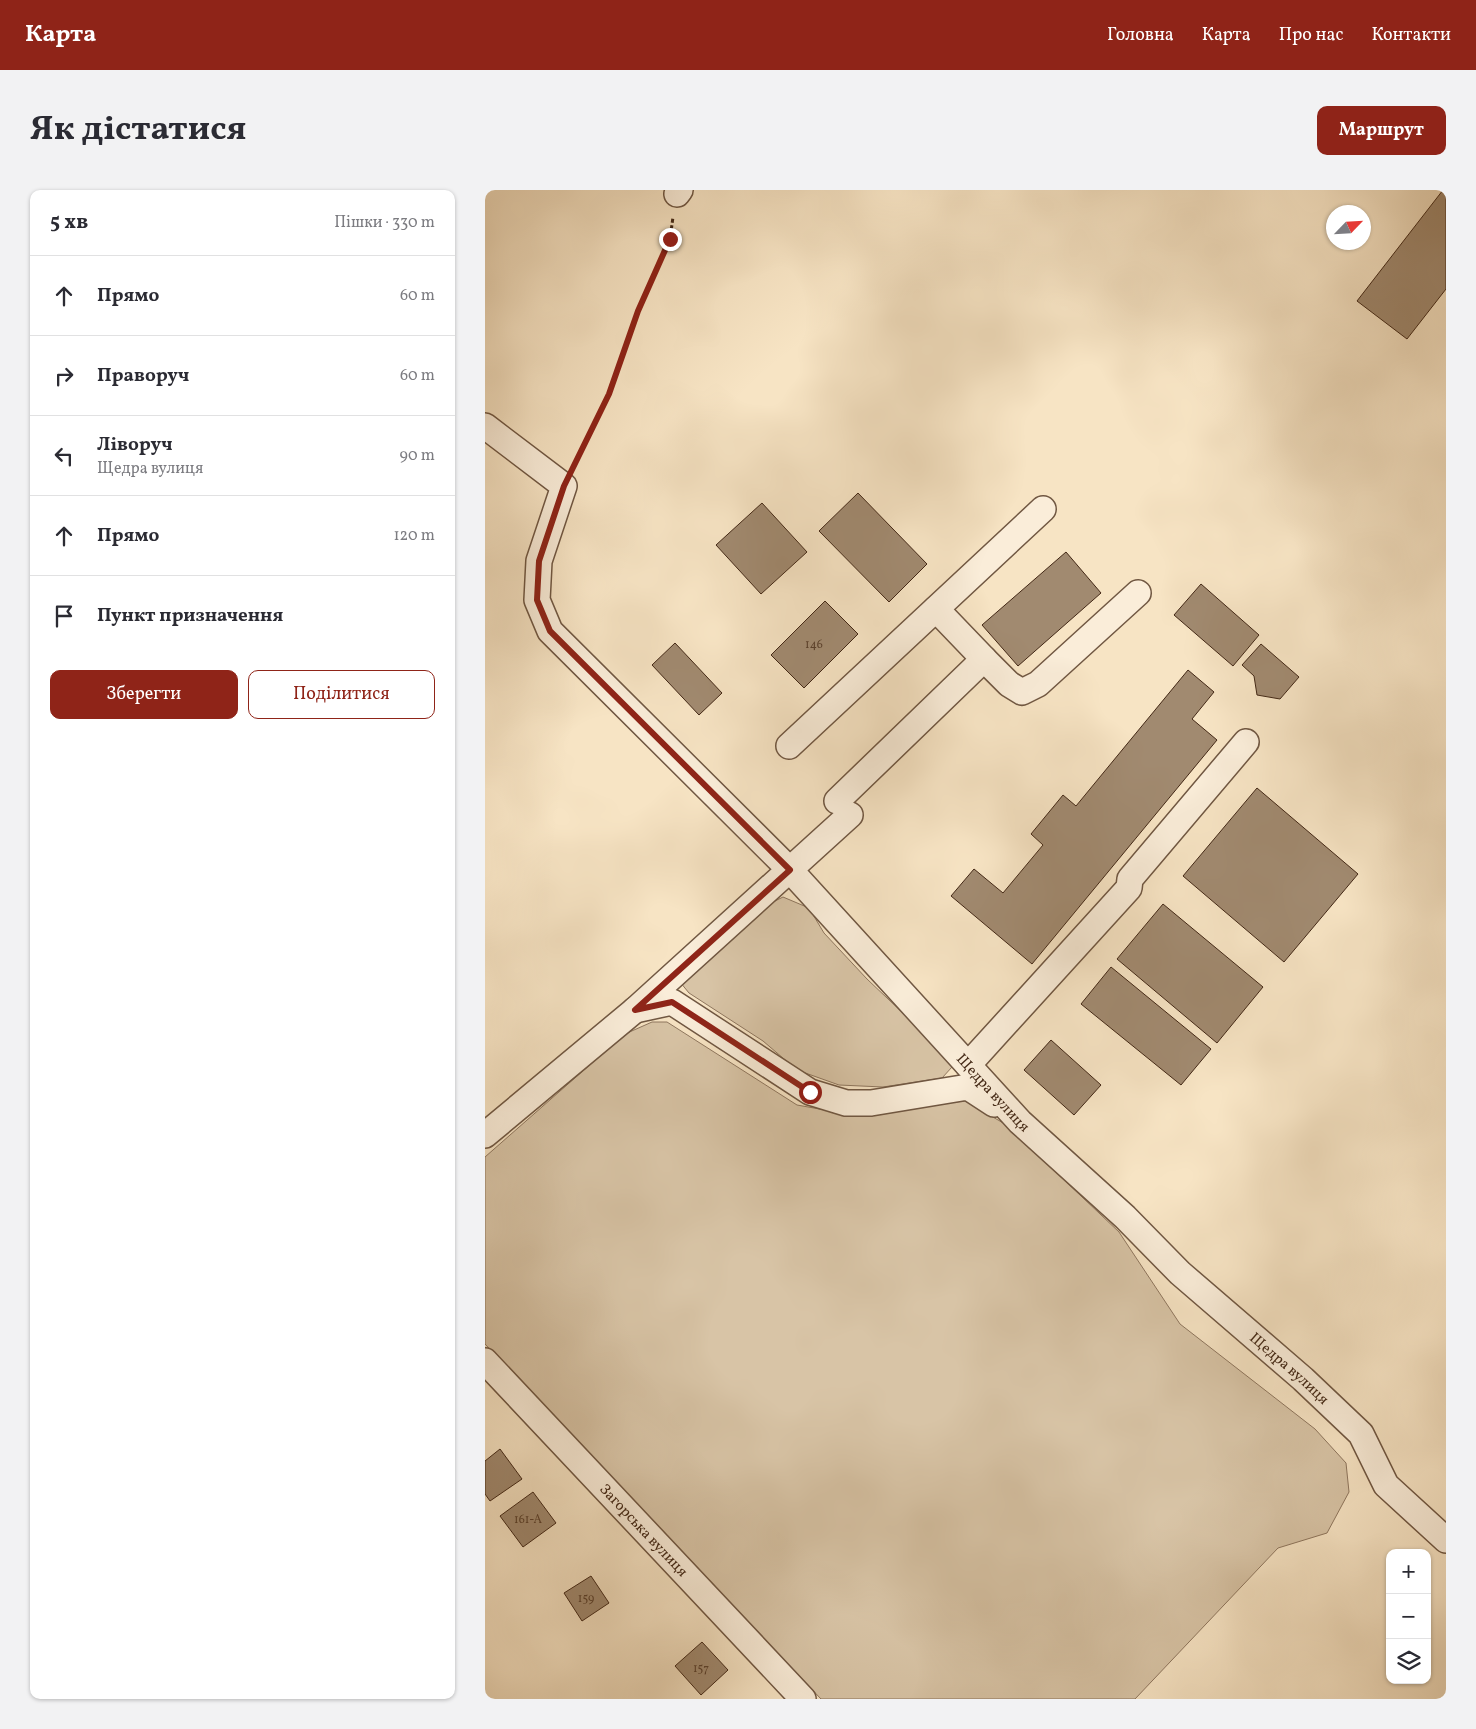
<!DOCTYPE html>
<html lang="uk">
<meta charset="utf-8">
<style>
body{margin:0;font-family:Vollkorn,serif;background:#f2f2f3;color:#2b2b33}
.controls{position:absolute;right:15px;bottom:15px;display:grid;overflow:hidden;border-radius:10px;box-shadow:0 1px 4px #0004}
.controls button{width:45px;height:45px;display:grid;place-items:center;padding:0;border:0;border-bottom:1px solid #e1e1e2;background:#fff;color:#2b2b33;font:25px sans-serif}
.compass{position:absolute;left:841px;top:15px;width:45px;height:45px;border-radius:50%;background:#fff;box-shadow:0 1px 4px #0004;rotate:65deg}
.stop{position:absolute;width:15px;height:15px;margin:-11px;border:4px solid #8f2418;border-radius:50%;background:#fff}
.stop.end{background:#8f2418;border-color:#fff;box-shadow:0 1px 5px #0008}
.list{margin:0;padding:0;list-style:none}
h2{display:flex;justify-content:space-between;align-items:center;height:65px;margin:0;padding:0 20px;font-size:21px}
h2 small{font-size:16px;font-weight:400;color:#7c7c81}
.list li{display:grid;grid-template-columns:32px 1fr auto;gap:15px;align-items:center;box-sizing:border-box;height:80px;padding:0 20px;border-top:1px solid #e1e1e2}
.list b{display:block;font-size:19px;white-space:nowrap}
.list p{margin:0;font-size:16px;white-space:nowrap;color:#7c7c81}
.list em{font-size:16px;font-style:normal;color:#7c7c81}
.actions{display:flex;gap:10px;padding:15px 20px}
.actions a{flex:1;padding:11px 0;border:1px solid #8f2418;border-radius:10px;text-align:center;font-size:18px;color:#8f2418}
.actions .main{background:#8f2418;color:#fff}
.icon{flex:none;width:28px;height:28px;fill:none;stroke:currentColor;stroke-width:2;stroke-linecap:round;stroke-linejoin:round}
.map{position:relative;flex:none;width:961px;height:1509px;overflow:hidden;border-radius:10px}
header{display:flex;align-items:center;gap:30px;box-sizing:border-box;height:70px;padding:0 25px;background:#8f2418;color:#fff}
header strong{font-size:24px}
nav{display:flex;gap:28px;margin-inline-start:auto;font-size:18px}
.intro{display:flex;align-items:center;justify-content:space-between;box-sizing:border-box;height:120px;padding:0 30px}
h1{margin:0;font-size:35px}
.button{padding:12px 22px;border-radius:10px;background:#8f2418;color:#fff;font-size:18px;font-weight:700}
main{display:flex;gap:30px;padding:0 30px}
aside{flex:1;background:#fff;border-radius:10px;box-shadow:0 1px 4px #0004}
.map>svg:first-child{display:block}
.green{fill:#d8c4a6;stroke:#8e765e}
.building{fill:#a18a70;stroke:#432816}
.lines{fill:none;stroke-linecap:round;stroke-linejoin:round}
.minor-casing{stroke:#705742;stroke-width:28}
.path{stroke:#432816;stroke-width:3;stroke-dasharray:4 2.5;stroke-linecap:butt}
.minor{stroke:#faedd9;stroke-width:25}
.route{stroke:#8f2418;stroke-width:6}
.labels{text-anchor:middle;stroke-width:4;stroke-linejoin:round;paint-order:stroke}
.number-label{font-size:12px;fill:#5a402c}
.street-label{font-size:15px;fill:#432816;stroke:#faedd9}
</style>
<header>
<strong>Карта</strong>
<nav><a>Головна</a><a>Карта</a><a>Про нас</a><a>Контакти</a></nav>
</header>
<div class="intro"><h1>Як дістатися</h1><a class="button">Маршрут</a></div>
<main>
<aside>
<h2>5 хв<small>Пішки · 330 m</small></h2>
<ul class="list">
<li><svg class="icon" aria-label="ahead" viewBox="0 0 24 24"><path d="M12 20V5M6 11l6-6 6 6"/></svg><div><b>Прямо</b></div><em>60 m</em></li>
<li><svg class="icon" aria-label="right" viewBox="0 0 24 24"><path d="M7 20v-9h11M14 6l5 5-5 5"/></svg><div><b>Праворуч</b></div><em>60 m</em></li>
<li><svg class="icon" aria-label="left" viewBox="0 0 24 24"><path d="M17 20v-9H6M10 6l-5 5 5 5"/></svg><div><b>Ліворуч</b><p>Щедра вулиця</p></div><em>90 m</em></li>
<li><svg class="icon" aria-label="ahead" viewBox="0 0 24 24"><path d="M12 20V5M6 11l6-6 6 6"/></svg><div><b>Прямо</b></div><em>120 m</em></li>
<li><svg class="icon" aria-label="arrive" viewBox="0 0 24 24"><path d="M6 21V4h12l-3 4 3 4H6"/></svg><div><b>Пункт призначення</b></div></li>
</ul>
<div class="actions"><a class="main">Зберегти</a><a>Поділитися</a></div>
</aside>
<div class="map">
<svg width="961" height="1509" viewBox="0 0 961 1509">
<rect width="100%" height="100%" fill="#f7e4c4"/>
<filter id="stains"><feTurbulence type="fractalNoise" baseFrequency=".004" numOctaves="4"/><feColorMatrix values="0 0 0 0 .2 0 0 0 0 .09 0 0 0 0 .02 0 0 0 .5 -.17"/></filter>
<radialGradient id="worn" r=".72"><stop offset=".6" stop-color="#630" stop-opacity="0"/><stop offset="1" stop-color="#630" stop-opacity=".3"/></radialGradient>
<g class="green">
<polygon points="298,707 324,718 339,743 382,789 461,864 467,877 457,888 398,897 354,895 312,880 278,851 204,803 195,792 272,720"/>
<polygon points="167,832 182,832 312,915 357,923 480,911 520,934 634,1042 695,1134 830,1239 861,1273 864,1302 842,1343 793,1358 650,1509 336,1509 0,1154 0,967 140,844"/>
</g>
<g class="building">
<polygon points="958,0 961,0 961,99 922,149 872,111"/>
<polygon points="373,303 442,374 404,412 334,341"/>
<polygon points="277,313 322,362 276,404 231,355"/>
<polygon points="581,362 616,403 533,476 497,435"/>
<polygon points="716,394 774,445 748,476 689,425"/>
<polygon points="340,411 373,444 319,498 286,465"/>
<polygon points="190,453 237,503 214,525 167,475"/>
<polygon points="776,454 814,487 795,509 772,505 769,486 757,475"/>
<polygon points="703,480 729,502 707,529 732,550 547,774 466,706 489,679 518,703 558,655 546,644 578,605 591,616"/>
<polygon points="772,598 873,684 799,772 698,686"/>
<polygon points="678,714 778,797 732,853 632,769"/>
<polygon points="626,777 726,859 696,895 596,814"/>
<polygon points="566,850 616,895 589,925 539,880"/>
<polygon points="15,1259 37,1289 5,1311 0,1304 0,1271"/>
<polygon points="48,1302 71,1333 38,1357 15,1326"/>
<polygon points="106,1386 124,1413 97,1431 79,1403"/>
<polygon points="217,1452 243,1480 216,1505 190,1476"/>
</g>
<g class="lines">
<defs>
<g id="minor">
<polyline points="192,4 195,0"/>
<path id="s1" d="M0 236 79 296 54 371 52 410 65 441 305 680 535 932 640 1027 695 1083 818 1189 876 1244 901 1295 961 1350"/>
<polyline points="451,419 499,469"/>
<polyline points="304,556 558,319"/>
<polyline points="352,611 499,469 524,494 537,502 553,494 653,403"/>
<polyline points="150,820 187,812 325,902 361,913 386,913 483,897 509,914"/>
<polyline points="483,875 644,698 645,689 761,552"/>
<polyline points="0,945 150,820 365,625"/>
<path id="s2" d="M0 1171 318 1509"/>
</g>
</defs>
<use href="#minor" class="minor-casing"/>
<polyline class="path" points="90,273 124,204 153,121 185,49 188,27"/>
<use href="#minor" class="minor"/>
</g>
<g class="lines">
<polyline class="route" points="185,49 153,121 124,204 79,296 54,371 52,410 65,441 305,680 150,820 187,812 325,902"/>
</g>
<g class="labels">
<g class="number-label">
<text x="329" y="458">146</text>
<text x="43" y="1333">161-А</text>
<text x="101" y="1412">159</text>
<text x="216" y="1482">157</text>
</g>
<g class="street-label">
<text dy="5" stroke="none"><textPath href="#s1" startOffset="891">Щедра вулиця</textPath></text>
<text dy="5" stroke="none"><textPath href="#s1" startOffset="1296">Щедра вулиця</textPath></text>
<text dy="5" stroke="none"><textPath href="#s2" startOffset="232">Загорська вулиця</textPath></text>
</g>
</g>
<rect width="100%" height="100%" filter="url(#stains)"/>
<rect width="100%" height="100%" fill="url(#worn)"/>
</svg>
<div class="controls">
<button>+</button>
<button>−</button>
<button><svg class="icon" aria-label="layers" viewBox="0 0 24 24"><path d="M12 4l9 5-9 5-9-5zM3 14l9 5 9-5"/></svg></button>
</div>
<svg class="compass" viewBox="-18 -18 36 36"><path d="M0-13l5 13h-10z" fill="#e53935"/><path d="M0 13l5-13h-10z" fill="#7c7c81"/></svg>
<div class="stop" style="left:325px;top:902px"></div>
<div class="stop end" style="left:185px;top:49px"></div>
</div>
</main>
